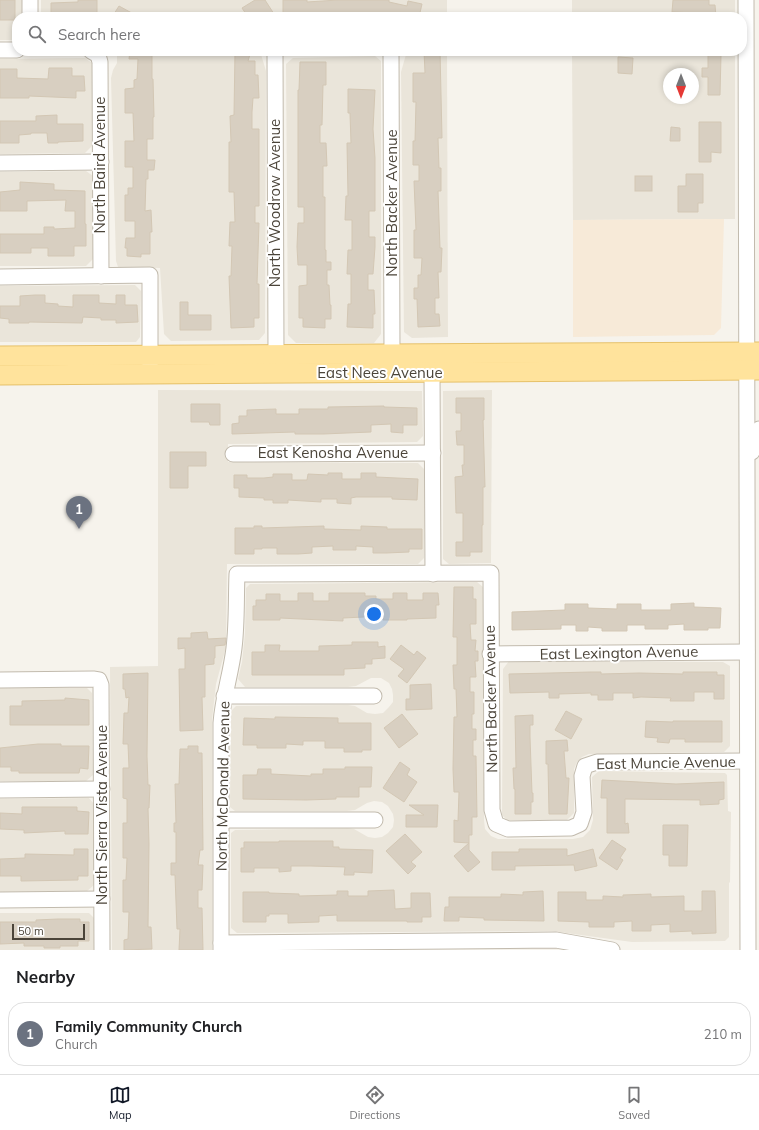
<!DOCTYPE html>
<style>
body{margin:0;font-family:Mulish,sans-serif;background:#f6f6f6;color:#202124}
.compass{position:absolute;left:663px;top:68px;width:36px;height:36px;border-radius:50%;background:#fff;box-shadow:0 2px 6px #0003;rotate:180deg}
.scale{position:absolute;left:12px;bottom:10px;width:73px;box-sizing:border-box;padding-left:4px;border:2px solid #4b4439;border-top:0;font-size:11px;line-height:14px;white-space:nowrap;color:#4b4439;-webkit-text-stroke:3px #fff;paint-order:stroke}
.you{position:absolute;left:374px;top:614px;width:14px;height:14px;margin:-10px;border:3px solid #fff;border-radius:50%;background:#1a73e8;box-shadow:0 0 0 6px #1a73e833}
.badge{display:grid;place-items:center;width:26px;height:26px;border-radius:50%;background:#111827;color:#fff;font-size:13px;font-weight:700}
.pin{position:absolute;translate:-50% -33px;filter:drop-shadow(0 1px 2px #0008)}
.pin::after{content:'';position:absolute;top:21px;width:14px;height:12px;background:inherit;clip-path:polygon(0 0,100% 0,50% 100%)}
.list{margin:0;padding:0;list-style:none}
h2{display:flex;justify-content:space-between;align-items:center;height:52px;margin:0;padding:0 16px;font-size:17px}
h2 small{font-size:13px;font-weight:400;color:#757577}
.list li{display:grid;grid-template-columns:26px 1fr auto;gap:12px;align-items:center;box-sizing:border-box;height:64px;margin:0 8px 8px;padding:0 8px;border:1px solid #e0e0e0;border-radius:16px}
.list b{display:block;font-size:15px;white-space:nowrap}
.list p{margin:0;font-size:13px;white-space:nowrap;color:#757577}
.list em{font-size:13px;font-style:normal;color:#757577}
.icon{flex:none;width:22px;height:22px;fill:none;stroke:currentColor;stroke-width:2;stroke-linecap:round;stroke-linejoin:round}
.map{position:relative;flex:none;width:759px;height:950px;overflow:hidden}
.search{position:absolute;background:#fff;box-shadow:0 2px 6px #0003;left:12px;right:12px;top:12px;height:44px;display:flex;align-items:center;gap:10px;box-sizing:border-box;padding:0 14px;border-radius:16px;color:#757577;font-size:15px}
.sheet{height:124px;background:#fff}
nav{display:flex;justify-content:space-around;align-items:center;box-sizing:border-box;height:56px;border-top:1px solid #e0e0e0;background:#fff;font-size:11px;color:#757577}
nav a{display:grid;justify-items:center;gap:2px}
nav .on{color:#111827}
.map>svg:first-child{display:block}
.residential{fill:#eae5da;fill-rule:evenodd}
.commercial{fill:#f7ead8}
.building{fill:#d8cfc1;stroke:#d3c7b4}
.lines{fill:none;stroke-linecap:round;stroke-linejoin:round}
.minor-casing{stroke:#c2bbae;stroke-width:17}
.major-casing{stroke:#e6c16a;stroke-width:21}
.minor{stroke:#fff;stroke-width:15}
.major{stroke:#ffe39c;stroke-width:19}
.labels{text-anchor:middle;stroke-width:4;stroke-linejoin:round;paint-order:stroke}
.street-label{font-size:15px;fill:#4b4439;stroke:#fff}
</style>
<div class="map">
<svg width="759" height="950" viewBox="0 0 759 950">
<rect width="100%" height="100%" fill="#f6f3ec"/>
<g class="residential">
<polygon points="0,0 22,0 22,17 17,17 17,40 0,40"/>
<rect x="41" y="0" width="406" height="17"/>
<rect x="572" y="0" width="163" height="17"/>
<polygon points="115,51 260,51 266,71 265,333 259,340 171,341 164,334 160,268 118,267 116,261 111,78 113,70 117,63 117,54"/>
<polygon points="407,51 447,51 448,337 412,338 404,332 401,72"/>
<path d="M572 51H735V219L573 220ZM669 74H693V98H669Z"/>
<polygon points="375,56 381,61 381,334 374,343 296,343 288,335 286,64 293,58"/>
<polygon points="85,58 92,63 92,146 85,153 0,154 0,59"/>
<polygon points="86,171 93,176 93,259 86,266 0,266 0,172"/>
<polygon points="135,285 141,291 140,337 136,342 0,342 0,286"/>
<polygon points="158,390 422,391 423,436 417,442 228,444 228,462 418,463 424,469 424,558 418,564 227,564 226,647 216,684 212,720 212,950 112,950 110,667 158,666"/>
<polygon points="492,390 491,563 449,564 443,559 443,391"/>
<polygon points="477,582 483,587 484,820 485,829 491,836 498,839 573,839 583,837 590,830 593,820 592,777 599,771 725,773 727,775 728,811 731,812 730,882 729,883 729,937 725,941 632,942 552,931 237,933 231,928 231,833 235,830 348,828 354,829 368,837 375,838 382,837 388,833 393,827 394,820 393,814 388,806 382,802 374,801 367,803 355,810 347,811 235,811 230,807 231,711 236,706 348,705 355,706 367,713 375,714 383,713 389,707 393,702 393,695 392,689 389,683 381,678 371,678 356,686 348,687 245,687 238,679 242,662 245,633 246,588 250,584"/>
<polygon points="509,661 723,662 730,666 730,746 724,752 589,754 582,757 577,762 574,769 574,813 567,820 507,820 502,815 503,669"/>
<polygon points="0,688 87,688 92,693 93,775 86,781 0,781"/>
<polygon points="89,798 94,804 94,885 87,891 0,892 0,799"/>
<polygon points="0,913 89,913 94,918 94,950 0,950"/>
</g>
<polygon class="commercial" points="724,219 721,328 714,335 573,337 573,220"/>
<g class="building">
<rect x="0" y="0" width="15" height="20"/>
<polygon points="78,0 97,0 97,17 51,17 51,3 78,2"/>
<polygon points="255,0 265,0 276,17 248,17 242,8"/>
<polygon points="283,0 307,0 307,2 338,0 389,0 389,2 407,6 408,1 422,4 419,17 283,17"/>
<polygon points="673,0 709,0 709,5 715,5 716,17 695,17 695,13 672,12"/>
<polygon points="119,6 139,17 112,17"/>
<polygon points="130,51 152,52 152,79 153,79 154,117 153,117 153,139 147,139 147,160 155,160 154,170 148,170 148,179 146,179 145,211 151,210 152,232 150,232 150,254 141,254 141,257 127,256 127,248 125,248 126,238 135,238 135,221 125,221 125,195 128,195 128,188 133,188 133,167 125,167 125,141 134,141 133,113 125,113 125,89 134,88 134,80 137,79 138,59 129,59"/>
<polygon points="235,51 251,51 248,61 255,61 255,75 258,75 259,98 253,98 252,112 252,129 259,129 259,206 255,206 255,223 259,223 257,284 259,284 259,318 254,318 254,327 231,328 229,276 231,276 232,246 229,246 230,222 235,222 234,192 229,192 229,142 231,142 230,116 234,115"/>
<polygon points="424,51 440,51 442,138 438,138 439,168 441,168 441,191 438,191 440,248 442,248 441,272 438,272 439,298 435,298 435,314 439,314 440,326 418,327 417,299 414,299 414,288 418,288 418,275 421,275 422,258 414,258 414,230 416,230 414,181 419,181 419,165 413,165 413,141 415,141 416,102 413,102 413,73 425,73"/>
<polygon points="708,55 721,55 720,95 708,95 708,77 702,77 702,68 708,68"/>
<polygon points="618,57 633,58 632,74 618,73"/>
<polygon points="300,62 326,62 326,85 323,85 322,125 320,125 320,143 326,143 327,166 323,166 323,197 325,197 325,250 326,250 326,262 331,262 331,270 327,270 327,285 329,285 330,305 331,305 331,319 325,319 325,328 303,327 303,318 299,318 299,286 307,285 307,265 298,265 297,247 298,223 304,223 304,207 298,207 298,90 299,90"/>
<polygon points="49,68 72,68 72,76 84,76 85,91 76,91 76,98 29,96 29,98 0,98 0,69 17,69 17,78 48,79"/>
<polygon points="348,89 375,90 373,129 375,158 375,211 369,211 369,237 375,237 375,247 373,274 368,274 368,290 374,290 375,314 373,314 373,328 347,327 348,304 351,304 351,274 347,274 348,250 352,250 352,220 345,220 346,196 348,196 347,143 351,143 350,113 348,113"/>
<polygon points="57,115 57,124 83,124 83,141 58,142 58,143 48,143 47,133 31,133 31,134 19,135 19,143 0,143 0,121 36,121 36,116"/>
<polygon points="699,122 721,122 721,153 711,152 711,162 699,162"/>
<polygon points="671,127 680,128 680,141 670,141"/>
<polygon points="686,174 703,174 703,203 698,203 698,212 678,212 678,186 686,186"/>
<rect x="635" y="176" width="17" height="15"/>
<polygon points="20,182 54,184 54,190 85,191 85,224 86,224 86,246 74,246 74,256 48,256 48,248 31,248 31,253 0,253 0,234 44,234 44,227 54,227 54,229 75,228 75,211 65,211 66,200 27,201 27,211 0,211 0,192 20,190"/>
<polygon points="35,295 45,295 45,303 58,304 58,306 73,307 73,295 99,295 99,303 116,304 116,295 125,295 125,305 137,305 138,322 116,323 116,320 101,320 101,318 83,317 82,323 29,322 29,323 9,323 9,319 0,318 0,306 20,306 20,296"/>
<polygon points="180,302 188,302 188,315 211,315 211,330 180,330"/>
<polygon points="456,398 484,398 484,420 483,420 485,487 483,487 483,525 482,525 482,552 470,552 470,556 456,556 456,542 463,542 463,513 456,513 455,477 463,476 462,465 464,465 464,445 457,445 456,431 461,431 461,413 456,413"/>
<polygon points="191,404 220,404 220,425 210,425 209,422 191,422"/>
<polygon points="384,406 384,407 417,408 417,425 403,425 403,433 391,432 391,424 371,425 371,432 323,434 295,434 295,432 232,434 232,424 239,423 239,416 247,416 247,410 276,409 276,414 299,414 299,409 328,409 328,407"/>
<polygon points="170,452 206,452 206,466 188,466 188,488 170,488"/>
<polygon points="328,473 342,473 342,479 361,479 361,473 376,473 376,477 418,479 417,500 392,499 392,497 356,497 351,498 351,504 337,503 337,499 321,499 321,502 288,500 288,503 273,503 273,500 264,500 264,498 239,497 239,488 234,488 234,475 247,475 247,478 264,478 273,477 273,474 292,474 292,480 307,480 308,474 328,475"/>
<polygon points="254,526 262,526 262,528 324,526 324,529 361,530 361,526 387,527 387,529 422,529 422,549 409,549 409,552 386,553 373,553 373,547 356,546 356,550 333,550 333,546 312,547 312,553 298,554 277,554 277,548 262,548 262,549 254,549 254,554 235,554 235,528 254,528"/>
<polygon points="454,587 473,587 473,599 476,599 476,624 470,624 471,640 476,640 475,651 478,651 478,661 475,661 476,677 470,677 470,692 474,692 474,714 472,714 472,729 476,729 476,740 473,740 473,756 476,756 477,817 472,817 472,835 469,835 469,850 480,862 468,872 454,856 469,843 454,842 454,820 458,821 459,792 454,792 453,769 454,717 457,717 456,689 454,689 453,665 457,665 457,637 453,637"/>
<polygon points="298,593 313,593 313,601 329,601 329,593 365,593 365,596 376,596 376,599 393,599 393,593 407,593 407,600 423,600 423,593 438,593 439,605 436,605 436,618 407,619 407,620 383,620 384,616 343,618 343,621 280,618 280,620 253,620 253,606 256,606 256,600 266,600 266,594 280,594 280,601 298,601"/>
<polygon points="694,603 694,607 721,608 720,628 708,628 708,630 684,630 684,624 668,625 668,629 645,629 645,625 627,625 627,631 602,631 602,628 588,627 588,631 576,631 576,625 561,625 561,629 512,630 512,612 565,610 565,604 588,604 588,608 617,609 617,604 641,604 641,610 671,610 671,604"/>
<polygon points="207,632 208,639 226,638 225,645 215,646 215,658 214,658 214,664 205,665 205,697 202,697 203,730 180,731 179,669 185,669 185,648 178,649 178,638 191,638 191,633"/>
<polygon points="352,642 378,642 378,647 385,646 385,658 372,659 372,664 365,664 365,668 344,669 344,675 252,675 252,652 265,652 265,645 280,645 279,651 319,651 319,646 352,645"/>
<polygon points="401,645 414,655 417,651 426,658 407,683 398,676 404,669 390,659"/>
<polygon points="591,672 601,672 601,674 639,673 683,674 683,672 717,672 717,675 724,675 724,699 714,699 714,692 694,692 694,701 670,701 671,698 641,697 633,698 633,693 613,693 613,700 598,700 598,695 591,695 591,693 559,694 559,698 549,698 549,692 510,693 509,674"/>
<polygon points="148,673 147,756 148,785 150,785 149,808 148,808 149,844 148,927 151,927 152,949 124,950 124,940 128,939 129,912 123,912 123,880 126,880 127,858 123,858 123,823 127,823 127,799 123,798 123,768 129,768 128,744 123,744 124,713 128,713 129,697 126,698 125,689 123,689 123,674"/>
<polygon points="431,684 432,709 406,710 406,699 410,699 410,685"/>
<polygon points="65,698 89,700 89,725 10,725 10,706 22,706 22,701 65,700"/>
<polygon points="566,711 582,719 571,739 555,730"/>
<polygon points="402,714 418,734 399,748 384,728"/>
<polygon points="533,715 533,725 530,725 530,737 532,793 533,793 533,802 531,802 531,814 515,814 515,789 514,789 513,768 516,768 515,716"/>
<polygon points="275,717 338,718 338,723 371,723 371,750 362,750 362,752 344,752 344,748 325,748 325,741 303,741 303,745 286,744 286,748 257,748 257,745 243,745 244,718 275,719"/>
<polygon points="646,721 673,722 673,721 722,721 722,742 685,742 685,739 670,739 669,743 657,742 658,738 645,737"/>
<polygon points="567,740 568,751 564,751 566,778 569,778 567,814 549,814 548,764 546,764 546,741"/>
<polygon points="38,744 61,744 61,746 89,746 88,769 80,768 79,773 19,773 19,771 11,771 11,767 0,767 0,748"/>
<polygon points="188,746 198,746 198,753 202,753 203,850 200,850 198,865 203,865 202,890 198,890 198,908 202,908 203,950 179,950 180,929 177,929 175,875 171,875 171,863 176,863 176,832 174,832 174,823 176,823 175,784 179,784 180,749 188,749"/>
<polygon points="400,762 410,769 407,775 417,782 404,802 383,788"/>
<polygon points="345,767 372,767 371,787 359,787 359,797 336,797 336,799 306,800 243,799 243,775 257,775 258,769 271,769 271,774 311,776 311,774 323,774 323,769 345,769"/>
<polygon points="602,780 676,784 724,782 724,799 719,800 719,804 700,805 700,800 625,799 625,824 628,823 629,833 607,833 607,798 601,798"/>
<polygon points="409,805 438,805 437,827 406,827 406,815 424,815"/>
<polygon points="22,807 77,807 77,811 89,812 88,834 65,834 65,831 24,833 24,830 0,829 0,813 22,814"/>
<polygon points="663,825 688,825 687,866 669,866 669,855 663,855"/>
<polygon points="405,834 422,852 411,862 416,866 408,874 386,851"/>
<polygon points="612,840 626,849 620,858 623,860 617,870 599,858"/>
<polygon points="279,841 333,841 333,847 339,847 339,849 373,850 372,873 354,872 354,875 344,875 345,867 311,866 291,866 291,871 279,872 279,868 254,868 254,872 241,872 241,848 244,848 244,842 279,842"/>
<polygon points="74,849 88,849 88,876 78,876 78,880 21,881 21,876 0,876 0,859 25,858 25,854 74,855"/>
<polygon points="519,849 567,849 567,856 593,849 597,866 575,871 574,865 515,866 515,870 492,870 492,852 519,852"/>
<polygon points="394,890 395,909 411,908 411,893 430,893 431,917 422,917 422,922 407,922 407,921 337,921 337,915 319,916 319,922 288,923 288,914 269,914 269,916 266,916 266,922 243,922 243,892 269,892 269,893 299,894 299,896 337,895 337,891 348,891 348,896 368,896 368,891"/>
<polygon points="543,891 544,921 484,920 484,918 459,917 459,921 444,921 445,907 449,907 449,897 501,897 501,894 523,895 523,892"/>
<polygon points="702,891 715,891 716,933 692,934 692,931 670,932 670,924 651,925 651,931 632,931 632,921 614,922 614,927 589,927 589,922 558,921 558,892 586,892 586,900 603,900 603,896 623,897 623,895 651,894 651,897 684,896 684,911 702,911"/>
<polygon points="58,919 80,919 80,922 89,922 89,941 78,941 78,946 60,946 60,948 44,948 44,946 24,946 24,943 0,944 0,922 36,922 36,920"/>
</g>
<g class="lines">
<defs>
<g id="minor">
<polyline points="746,0 748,950"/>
<polyline points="30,17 30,0"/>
<polyline points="0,50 17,50"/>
<polyline points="91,51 98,55 100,62 101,276"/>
<polyline points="275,51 276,355"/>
<polyline points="391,51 392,355"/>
<polyline points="0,163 101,162"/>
<polyline points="0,277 150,275 150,365"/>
<polyline points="432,372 433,574"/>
<polyline points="752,452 759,429"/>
<polyline points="233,454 433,453"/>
<polyline points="490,654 747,652"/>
<polyline points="0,680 93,679 99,680 101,685 102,950"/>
<polyline points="224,696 374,696"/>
<polyline points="0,790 102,789"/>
<polyline points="221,820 375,820"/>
<polyline points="0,900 102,899"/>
<polyline points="221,943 556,940 612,950"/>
<path d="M221 950V723C223 696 231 674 234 648 237 624 236 599 237 574L491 573 492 810 496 824 508 829 571 828 580 824 584 812 582 776 585 766 597 762 747 761"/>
</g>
<g id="major">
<polyline points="0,356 759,352"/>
<polyline points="0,375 759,370"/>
</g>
</defs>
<use href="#minor" class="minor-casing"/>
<use href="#major" class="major-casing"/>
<use href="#minor" class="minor"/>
<use href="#major" class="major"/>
</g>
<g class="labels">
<g class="street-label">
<text transform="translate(100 165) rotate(-90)" y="5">North Baird Avenue</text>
<text transform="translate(275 203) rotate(-90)" y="5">North Woodrow Avenue</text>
<text transform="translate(392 203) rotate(-90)" y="5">North Backer Avenue</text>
<text x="380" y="378">East Nees Avenue</text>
<text x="333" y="458">East Kenosha Avenue</text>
<text transform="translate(619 653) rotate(-1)" y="5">East Lexington Avenue</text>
<text transform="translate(491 699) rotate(-91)" y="5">North Backer Avenue</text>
<text transform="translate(666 763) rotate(-1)" y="5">East Muncie Avenue</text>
<text transform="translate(223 786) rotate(-89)" y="5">North McDonald Avenue</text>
<text transform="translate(102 815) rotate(-90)" y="5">North Sierra Vista Avenue</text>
</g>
</g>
</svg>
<svg class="compass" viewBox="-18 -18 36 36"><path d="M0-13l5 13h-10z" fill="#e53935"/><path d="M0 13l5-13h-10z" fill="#757577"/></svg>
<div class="scale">50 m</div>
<div class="you"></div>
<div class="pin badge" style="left:79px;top:529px;background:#6b7280">1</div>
<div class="search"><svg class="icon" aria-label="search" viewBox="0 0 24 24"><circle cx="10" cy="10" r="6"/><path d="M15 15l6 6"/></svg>Search here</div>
</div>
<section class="sheet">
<h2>Nearby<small></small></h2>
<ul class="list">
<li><span class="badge" style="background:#6b7280">1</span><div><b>Family Community Church</b><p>Church</p></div><em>210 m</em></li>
</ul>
</section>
<nav>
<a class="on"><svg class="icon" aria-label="map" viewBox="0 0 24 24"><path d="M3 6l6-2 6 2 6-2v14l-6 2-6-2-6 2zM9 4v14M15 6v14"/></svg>Map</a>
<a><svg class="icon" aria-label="directions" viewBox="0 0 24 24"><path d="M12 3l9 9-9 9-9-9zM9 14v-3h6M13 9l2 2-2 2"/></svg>Directions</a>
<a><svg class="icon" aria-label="saved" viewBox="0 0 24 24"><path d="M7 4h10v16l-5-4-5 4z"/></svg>Saved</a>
</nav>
